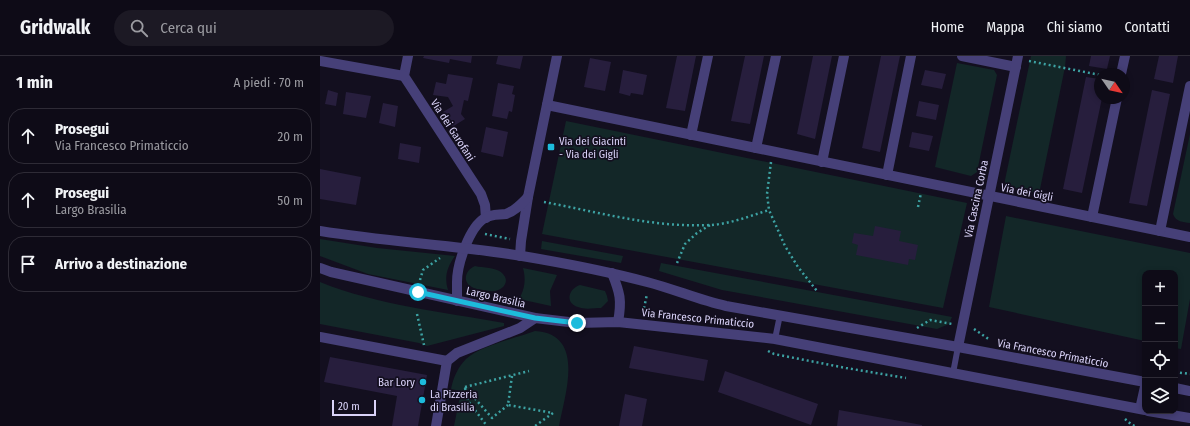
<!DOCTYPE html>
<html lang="it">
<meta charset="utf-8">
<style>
body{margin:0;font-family:"Fira Sans Condensed",sans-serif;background:#1c1924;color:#f1f3f6}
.controls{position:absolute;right:12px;bottom:12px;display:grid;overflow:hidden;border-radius:8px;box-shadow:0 2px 6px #0003}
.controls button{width:36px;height:36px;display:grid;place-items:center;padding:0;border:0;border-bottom:1px solid #2e2b36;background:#0e0b17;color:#f1f3f6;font:20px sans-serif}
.compass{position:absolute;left:774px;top:12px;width:36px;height:36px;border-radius:50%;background:#0e0b17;box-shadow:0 2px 6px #0003;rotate:124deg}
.scale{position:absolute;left:12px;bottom:10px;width:44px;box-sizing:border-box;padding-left:4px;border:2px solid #dad3f9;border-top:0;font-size:11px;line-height:14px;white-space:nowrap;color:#dad3f9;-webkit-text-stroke:3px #130f1f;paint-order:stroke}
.stop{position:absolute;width:12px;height:12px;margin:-9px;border:3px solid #1dbbdc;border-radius:50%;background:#fff}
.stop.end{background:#1dbbdc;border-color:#fff;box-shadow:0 1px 4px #0008}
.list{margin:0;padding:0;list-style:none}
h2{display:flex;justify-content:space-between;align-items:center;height:52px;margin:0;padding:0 16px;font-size:17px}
h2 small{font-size:13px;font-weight:400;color:#9b9ba1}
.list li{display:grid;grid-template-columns:26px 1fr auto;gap:12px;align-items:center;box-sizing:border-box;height:56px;margin:0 8px 8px;padding:0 8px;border:1px solid #2e2b36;border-radius:16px}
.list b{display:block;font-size:15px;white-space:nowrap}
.list p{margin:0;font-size:13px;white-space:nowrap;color:#9b9ba1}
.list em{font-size:13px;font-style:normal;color:#9b9ba1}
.icon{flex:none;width:22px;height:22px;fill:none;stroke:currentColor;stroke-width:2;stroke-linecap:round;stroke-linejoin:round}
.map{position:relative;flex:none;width:870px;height:370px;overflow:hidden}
header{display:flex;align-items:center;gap:24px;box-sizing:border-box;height:56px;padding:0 20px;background:#0e0b17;border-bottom:1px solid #2e2b36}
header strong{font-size:19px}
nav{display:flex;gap:22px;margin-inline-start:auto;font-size:14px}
.search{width:280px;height:36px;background:#1c1924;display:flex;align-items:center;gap:10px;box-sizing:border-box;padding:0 14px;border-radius:22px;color:#9b9ba1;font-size:15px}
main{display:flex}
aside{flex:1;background:#0e0b17}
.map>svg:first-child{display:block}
.green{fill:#132728}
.building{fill:#271e3d}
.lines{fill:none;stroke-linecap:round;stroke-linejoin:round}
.path{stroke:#3da2a3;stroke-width:2.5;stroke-dasharray:2 3;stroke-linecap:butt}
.service{stroke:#464078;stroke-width:6}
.minor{stroke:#464078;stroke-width:10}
.tertiary{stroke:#464078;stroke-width:10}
.route{stroke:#1dbbdc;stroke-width:5}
.poi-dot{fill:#1dbbdc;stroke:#130f1f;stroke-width:1.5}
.labels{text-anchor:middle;stroke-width:3.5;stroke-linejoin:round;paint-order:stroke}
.street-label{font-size:11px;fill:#dad3f9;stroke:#130f1f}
.poi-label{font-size:11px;fill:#dad3f9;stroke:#130f1f;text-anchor:start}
</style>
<header>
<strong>Gridwalk</strong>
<div class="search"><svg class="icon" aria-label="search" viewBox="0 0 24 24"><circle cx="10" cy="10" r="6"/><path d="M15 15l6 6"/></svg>Cerca qui</div>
<nav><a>Home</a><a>Mappa</a><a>Chi siamo</a><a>Contatti</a></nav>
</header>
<main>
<aside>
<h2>1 min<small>A piedi · 70 m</small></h2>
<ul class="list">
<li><svg class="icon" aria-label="ahead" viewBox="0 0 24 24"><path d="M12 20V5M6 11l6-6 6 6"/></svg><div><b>Prosegui</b><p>Via Francesco Primaticcio</p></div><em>20 m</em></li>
<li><svg class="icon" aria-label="ahead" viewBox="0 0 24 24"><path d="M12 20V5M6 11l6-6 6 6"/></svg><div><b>Prosegui</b><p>Largo Brasilia</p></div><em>50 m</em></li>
<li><svg class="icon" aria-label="arrive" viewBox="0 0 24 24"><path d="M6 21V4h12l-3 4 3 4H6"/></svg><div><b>Arrivo a destinazione</b></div></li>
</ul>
</aside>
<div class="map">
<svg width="870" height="370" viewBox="0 0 870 370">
<rect width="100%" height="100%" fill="#130f1f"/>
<g class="green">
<polygon points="711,0 746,0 745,11 719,138 688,130 685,127 685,124"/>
<polygon points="637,7 674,14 677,19 657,116 651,120 615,111"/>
<polygon points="246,65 647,147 623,252 222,178"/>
<path d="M870 78V167C863 166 856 166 853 158Z"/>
<polygon points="686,160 870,197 870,243 861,293 855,292 855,217 825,217 825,285 669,251"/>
<path d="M0 183 57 192 135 200C127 211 124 221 128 234L48 218 0 200Z"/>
<polygon points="222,185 303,200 301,207 221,193"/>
<polygon points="341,207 632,261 629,268 617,273 402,234 339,215"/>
<path d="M155 210C163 212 176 211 182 217 192 226 181 237 170 235 165 234 156 234 152 231 142 226 145 214 155 210Z"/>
<path d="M203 212 237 219 230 235 231 250 199 243C205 233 206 223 203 212Z"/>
<path d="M0 226C57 249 123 256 184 267V270L107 290 99 287 0 268Z"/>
<path d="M260 229 285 235 287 240 288 245 281 252C274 252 265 254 258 251 245 247 248 233 260 229Z"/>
<path d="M215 275C266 278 245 338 239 370H134L141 335 131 333C133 322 138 311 146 303 160 290 196 282 215 275Z"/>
</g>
<g class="building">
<polygon points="104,0 152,0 151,7 130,3 129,7 103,2"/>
<polygon points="178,0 203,0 200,13 176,8"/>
<polygon points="357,0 376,0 365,55 346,52"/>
<polygon points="425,0 444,0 430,68 411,65"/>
<polygon points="493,0 512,0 495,83 477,78"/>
<polygon points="561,0 580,0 560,96 542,92"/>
<polygon points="771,0 790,0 787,13 769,10"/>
<polygon points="839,0 858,0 853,27 834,23"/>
<polygon points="270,2 291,6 285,35 264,31"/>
<polygon points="303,14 327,19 323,39 311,37 310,40 299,37"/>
<polygon points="605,14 626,18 622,33 601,29"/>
<polygon points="128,18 153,22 148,45 144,44 141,58 145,63 132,71 123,56 133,50 128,41 113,39 116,26 126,28"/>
<polygon points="766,21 780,23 780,42 782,42 762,137 743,133"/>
<polygon points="178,27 194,30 192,38 195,39 192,56 189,55 187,63 172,60"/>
<polygon points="8,34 18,37 16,50 5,48"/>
<polygon points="832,34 850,38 827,150 809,147"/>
<polygon points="26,36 51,40 46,62 23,58"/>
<polygon points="599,45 619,49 616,64 596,60"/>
<polygon points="63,47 78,50 75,71 59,67"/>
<polygon points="166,71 188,76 183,101 161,96"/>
<polygon points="592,76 613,80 609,95 589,91"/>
<polygon points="80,87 101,91 99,107 78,103"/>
<polygon points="0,113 41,121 36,149 0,143"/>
<polygon points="555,170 581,175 579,185 598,189 595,204 589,203 588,209 536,199 538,189 532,187 534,177 553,180"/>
<polygon points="314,290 388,304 384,325 309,312"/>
<polygon points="10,301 107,319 98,370 72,370 77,340 4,326"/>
<polygon points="405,315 498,348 491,369 398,336"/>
<polygon points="305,338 327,343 322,370 299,370"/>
<polygon points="519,354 602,369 602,370 517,370"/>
</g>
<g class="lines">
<g class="path">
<polyline points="709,5 780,19"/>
<polyline points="451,106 447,138 449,154 465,190 478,211 497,235"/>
<path d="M224 146C278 156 334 172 390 169 410 168 430 160 449 154"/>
<polyline points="598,151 601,137"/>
<polyline points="165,178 190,183"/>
<polyline points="357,207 365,188 377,177 390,169"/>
<polyline points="100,224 103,214 120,202"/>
<polyline points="323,257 327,238"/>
<polyline points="97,258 104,289"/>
<polyline points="597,272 610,264 632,268"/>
<polyline points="654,273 670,284"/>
<polyline points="448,295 454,298 526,312 586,322"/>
<polyline points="855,316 870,318"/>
<polyline points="192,320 188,349 233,357 215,370"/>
<polyline points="145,331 209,315"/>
<polyline points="145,331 172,362 188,349"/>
<polyline points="145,332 148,345 167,370"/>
<polyline points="805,363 812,369 815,370"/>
</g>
<g class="service">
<polyline points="455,283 460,259"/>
<polyline points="633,317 638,291"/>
<polyline points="818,353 824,326"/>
</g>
<g class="minor">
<polyline points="88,0 84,20 161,138 165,149 166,162"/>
<polyline points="642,0 696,11"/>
<polyline points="0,5 84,20"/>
<polyline points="801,18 805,0"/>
<polyline points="227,49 870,181"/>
<polyline points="371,79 388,0"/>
<polyline points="436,92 456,0"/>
<polyline points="502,106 524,0"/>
<polyline points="567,119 591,0"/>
<polyline points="772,161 797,42"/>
<polyline points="840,175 870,30"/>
<polyline points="200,200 201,185 208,141 237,0"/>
<path d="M137 245C137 239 137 233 137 226 137 209 149 171 165 162 171 158 178 159 186 158 195 155 201 148 208 141"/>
<polyline points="0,281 127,305"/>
<polyline points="638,291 698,0"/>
<polyline points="116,370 127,305 137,297 200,272 215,262"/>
</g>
<g class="tertiary">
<path d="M0 175C67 186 135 189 202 200 244 207 286 215 327 226 354 233 379 244 406 250L638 291 825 326"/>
<polyline points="0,212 11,216 215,262 257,267 298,266 455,283 825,354"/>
<path d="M292 217C300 237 302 244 298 266"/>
<polyline points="855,332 870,335"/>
<polyline points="828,355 870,362"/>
</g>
</g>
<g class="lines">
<polyline class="route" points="98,236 215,262 257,267"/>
</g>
<g class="poi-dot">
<rect x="227" y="87" width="8" height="8" rx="2"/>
<circle cx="103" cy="326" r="4"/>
<circle cx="102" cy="344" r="4"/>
</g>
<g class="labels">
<g class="street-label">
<text transform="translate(133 74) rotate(57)" y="4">Via dei Garofani</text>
<text transform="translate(707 136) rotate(11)" y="4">Via dei Gigli</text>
<text transform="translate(656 143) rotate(-78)" y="4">Via Cascina Corba</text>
<text transform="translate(176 241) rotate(13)" y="4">Largo Brasilia</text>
<text transform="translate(378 262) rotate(6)" y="4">Via Francesco Primaticcio</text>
<text transform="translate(733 297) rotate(11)" y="4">Via Francesco Primaticcio</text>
</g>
<g class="poi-label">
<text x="239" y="89">Via dei Giacinti<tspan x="239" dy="13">- Via dei Gigli</tspan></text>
<text x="95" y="330" text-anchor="end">Bar Lory</text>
<text x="110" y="342">La Pizzeria<tspan x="110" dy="13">di Brasilia</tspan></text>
</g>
</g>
</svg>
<div class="controls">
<button>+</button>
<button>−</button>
<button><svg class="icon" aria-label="locate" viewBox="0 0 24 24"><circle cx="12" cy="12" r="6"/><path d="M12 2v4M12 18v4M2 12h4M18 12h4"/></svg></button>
<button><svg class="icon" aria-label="layers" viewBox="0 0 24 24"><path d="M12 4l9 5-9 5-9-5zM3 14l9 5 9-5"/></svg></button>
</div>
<svg class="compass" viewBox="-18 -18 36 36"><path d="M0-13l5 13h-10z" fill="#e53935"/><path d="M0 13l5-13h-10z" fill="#9b9ba1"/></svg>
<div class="scale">20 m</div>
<div class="stop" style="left:98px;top:236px"></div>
<div class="stop end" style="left:257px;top:267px"></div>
</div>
</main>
